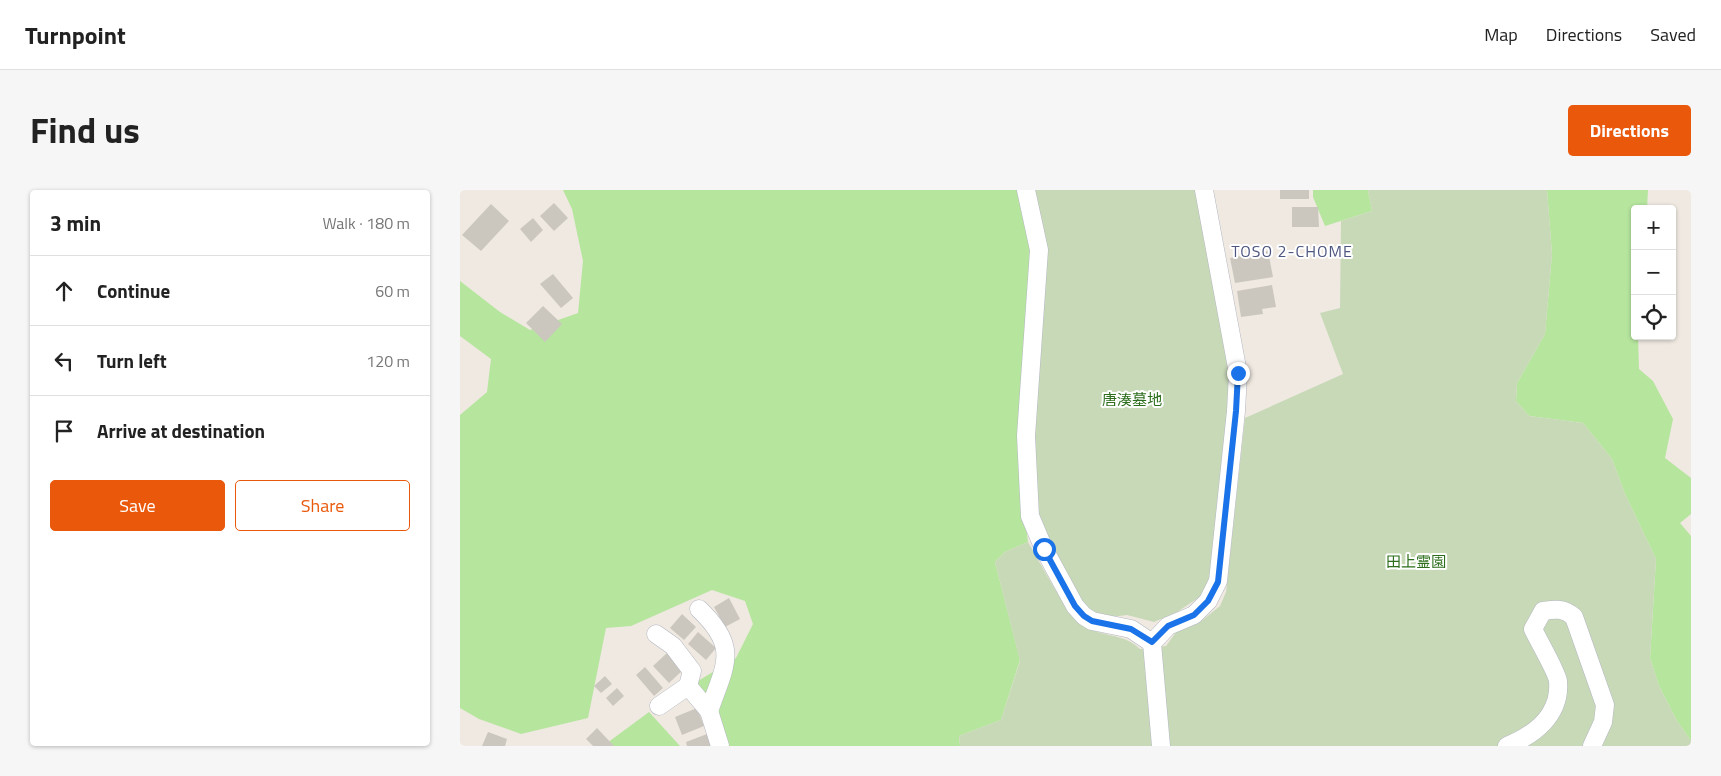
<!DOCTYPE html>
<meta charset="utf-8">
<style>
body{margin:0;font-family:"Titillium Web","Noto Sans JP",sans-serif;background:#f6f6f6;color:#222}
.controls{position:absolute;right:15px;top:15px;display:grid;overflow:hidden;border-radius:5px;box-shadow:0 1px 4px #0004}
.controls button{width:45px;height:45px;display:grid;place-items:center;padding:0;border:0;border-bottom:1px solid #e0e0e0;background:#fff;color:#222;font:25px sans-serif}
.stop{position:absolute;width:15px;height:15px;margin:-11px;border:4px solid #1a73e8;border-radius:50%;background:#fff}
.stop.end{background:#1a73e8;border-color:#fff;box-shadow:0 1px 5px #0008}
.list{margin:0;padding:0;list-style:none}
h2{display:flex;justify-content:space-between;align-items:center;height:65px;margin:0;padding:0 20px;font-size:21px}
h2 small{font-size:16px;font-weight:400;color:#767676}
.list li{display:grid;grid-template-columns:32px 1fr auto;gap:15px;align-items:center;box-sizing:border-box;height:70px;padding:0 20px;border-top:1px solid #e0e0e0}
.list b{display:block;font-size:19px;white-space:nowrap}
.list em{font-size:16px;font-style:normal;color:#767676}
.actions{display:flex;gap:10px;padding:15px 20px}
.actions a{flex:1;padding:11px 0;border:1px solid #ea580c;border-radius:5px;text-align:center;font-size:18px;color:#ea580c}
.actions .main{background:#ea580c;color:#fff}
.icon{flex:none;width:28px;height:28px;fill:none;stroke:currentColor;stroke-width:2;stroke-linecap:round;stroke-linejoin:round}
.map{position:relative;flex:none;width:1231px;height:556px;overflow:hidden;border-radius:5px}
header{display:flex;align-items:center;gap:30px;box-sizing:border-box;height:70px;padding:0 25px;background:#fff;border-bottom:1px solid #e0e0e0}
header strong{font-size:24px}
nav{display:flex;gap:28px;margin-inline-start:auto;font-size:18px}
.intro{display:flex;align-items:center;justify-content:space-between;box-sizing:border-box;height:120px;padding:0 30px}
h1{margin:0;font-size:35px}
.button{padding:12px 22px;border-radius:5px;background:#ea580c;color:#fff;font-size:18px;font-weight:700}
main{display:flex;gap:30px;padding:0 30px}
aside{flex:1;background:#fff;border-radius:5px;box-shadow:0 1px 4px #0004}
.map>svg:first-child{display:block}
.green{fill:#b6e59e}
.cemetery{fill:#c8d9b8}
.building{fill:#cbc7bf}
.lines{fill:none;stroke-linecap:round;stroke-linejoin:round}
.street-casing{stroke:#b4b7c1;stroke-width:19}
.street{stroke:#fff;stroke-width:18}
.route{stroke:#1a73e8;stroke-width:6}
.labels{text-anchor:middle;stroke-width:4;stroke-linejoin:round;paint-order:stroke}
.park-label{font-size:15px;fill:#2c6e1b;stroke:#fff}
.neighbourhood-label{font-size:16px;letter-spacing:1px;fill:#4d5680;stroke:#fff}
</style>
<header>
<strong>Turnpoint</strong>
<nav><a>Map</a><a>Directions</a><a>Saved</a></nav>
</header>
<div class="intro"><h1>Find us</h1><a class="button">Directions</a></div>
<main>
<aside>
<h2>3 min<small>Walk · 180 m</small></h2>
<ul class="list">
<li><svg class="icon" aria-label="ahead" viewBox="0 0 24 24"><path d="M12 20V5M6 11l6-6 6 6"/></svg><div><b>Continue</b></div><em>60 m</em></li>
<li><svg class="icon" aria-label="left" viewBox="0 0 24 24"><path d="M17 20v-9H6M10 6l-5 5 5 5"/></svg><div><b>Turn left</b></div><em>120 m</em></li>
<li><svg class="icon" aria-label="arrive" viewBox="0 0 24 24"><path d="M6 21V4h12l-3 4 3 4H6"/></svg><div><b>Arrive at destination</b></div></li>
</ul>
<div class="actions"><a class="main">Save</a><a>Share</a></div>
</aside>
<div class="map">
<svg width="1231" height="556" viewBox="0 0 1231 556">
<rect width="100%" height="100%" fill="#efe9e1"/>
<g class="green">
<polygon points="103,0 559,0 571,63 561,299 568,352 545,362 535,372 560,470 541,530 499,546 500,556 251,556 238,491 276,468 293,434 285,411 252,400 171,436 146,438 128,528 61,544 19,529 0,518 0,225 27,202 31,169 0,146 0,91 40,122 70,140 118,123 123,71 112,19"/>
<polygon points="853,0 908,0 912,21 865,36 853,7"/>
<polygon points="1087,0 1188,0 1187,19 1175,19 1175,146 1178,146 1179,179 1193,191 1213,229 1205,268 1231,288 1231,324 1220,333 1231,346 1231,551 1217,531 1199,496 1190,468 1196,369 1165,304 1152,269 1123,233 1069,226 1056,211 1057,193 1085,144 1092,64"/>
<polygon points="189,522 220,556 143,556"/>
</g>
<g class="cemetery">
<polygon points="574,0 737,0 769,180 770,211 751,381 744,404 717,422 694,432 667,425 651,427 634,425 621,412 576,325 573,276"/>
<path d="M908 0H1087L1092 64 1085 144 1057 193 1056 211 1069 226 1123 233 1152 269 1165 304 1196 369 1190 468 1199 496 1217 531 1231 551V556H500L499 546 541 530 560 471 535 372 545 362 568 352C580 372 608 428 627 438 646 447 665 444 680 459L706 456 717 441 739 433 760 416 766 402 785 228 883 184 860 123 880 118 881 31 912 21Z"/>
</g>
<g class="building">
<rect x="820" y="0" width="29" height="9"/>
<polygon points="94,13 108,28 94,41 80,26"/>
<polygon points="31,14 49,31 21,61 2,45"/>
<polygon points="832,17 858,17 859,37 832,37"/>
<polygon points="73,28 83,40 71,52 60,39"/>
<polygon points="808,61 813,87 775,93 770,68"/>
<polygon points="93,84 113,108 101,118 80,94"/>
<polygon points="812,95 816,117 802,119 803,124 781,127 777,101"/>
<polygon points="83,116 102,134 85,152 66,133"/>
<polygon points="269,408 280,429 265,437 254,417"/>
<polygon points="222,424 236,437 224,450 210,438"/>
<polygon points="238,442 256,458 246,470 228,454"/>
<polygon points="207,463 223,480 209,493 193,476"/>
<polygon points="185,477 203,498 194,506 176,485"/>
<polygon points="145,486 152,494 141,503 134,496"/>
<polygon points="157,498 164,506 153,516 146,508"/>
<polygon points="237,518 244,536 222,545 215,527"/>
<polygon points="137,538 154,556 133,556 126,549"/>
<polygon points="28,542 47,549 45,556 22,556"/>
<polygon points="247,544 251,556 227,556 226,552"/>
</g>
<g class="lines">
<defs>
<g id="street">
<polyline points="566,0 579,60 566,246 570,326 584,359 615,416 624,426 632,431 671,439 692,453"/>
<path d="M239 419C280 458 265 475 249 521"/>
<polyline points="196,444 213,456 232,481 228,496"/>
<polyline points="199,516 228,496 249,521 260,556"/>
<polyline points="701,556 692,453 708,436 734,425 748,411 758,391 776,221 778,183 744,0"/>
<path d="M1047 556C1074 545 1101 525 1098 491 1097 482 1078 450 1073 439L1083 421C1096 419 1104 418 1114 427L1145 515 1143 532 1132 556"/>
</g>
</defs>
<use href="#street" class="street-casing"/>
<use href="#street" class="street"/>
</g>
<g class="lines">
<polyline class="route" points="584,359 615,416 624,426 632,431 671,439 692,452 708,436 734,425 748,411 758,392 776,221 778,183"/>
</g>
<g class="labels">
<g class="park-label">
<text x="672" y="215">唐湊墓地</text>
<text x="956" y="377">田上霊園</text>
</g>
<g class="neighbourhood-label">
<text x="832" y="67">TOSO 2-CHOME</text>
</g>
</g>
</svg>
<div class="controls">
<button>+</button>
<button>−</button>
<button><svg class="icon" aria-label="locate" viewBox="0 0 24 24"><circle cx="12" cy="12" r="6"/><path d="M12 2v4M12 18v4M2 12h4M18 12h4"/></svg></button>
</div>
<div class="stop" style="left:584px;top:359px"></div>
<div class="stop end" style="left:778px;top:183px"></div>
</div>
</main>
